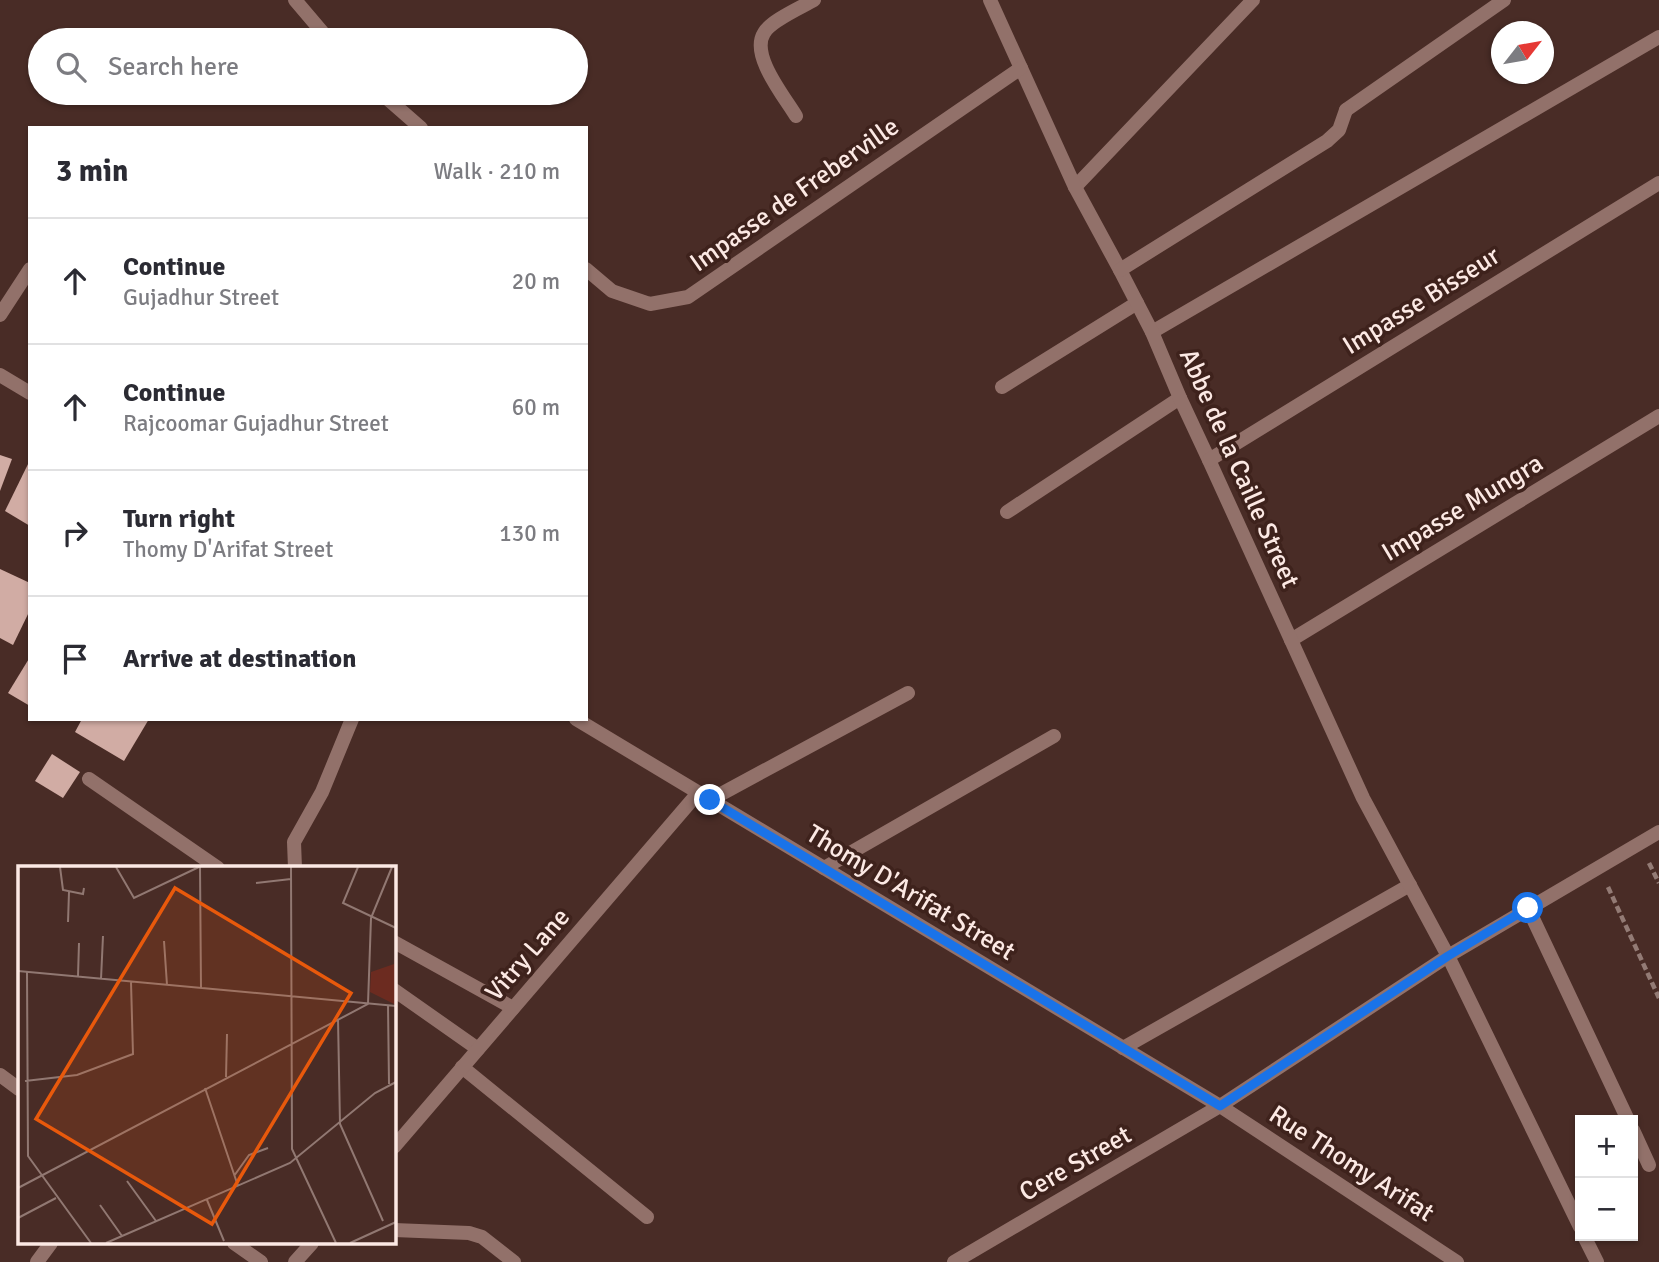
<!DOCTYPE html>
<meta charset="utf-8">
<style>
body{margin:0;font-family:Signika,sans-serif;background:#f2f2f3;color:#2b2b33}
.controls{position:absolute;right:21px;bottom:21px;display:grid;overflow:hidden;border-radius:0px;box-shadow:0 2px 5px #0004}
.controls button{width:63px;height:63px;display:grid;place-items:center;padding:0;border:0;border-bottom:2px solid #e1e1e2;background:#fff;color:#2b2b33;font:35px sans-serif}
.compass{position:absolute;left:1491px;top:21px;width:63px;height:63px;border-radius:50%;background:#fff;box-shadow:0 2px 5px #0004;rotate:59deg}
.stop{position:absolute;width:21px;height:21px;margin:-16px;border:5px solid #1a73e8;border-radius:50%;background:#fff}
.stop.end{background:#1a73e8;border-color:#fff;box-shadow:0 2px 7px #0008}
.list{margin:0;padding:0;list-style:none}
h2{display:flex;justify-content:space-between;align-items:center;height:91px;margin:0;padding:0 28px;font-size:30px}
h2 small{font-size:23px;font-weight:400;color:#7c7c81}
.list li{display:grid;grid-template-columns:46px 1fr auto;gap:21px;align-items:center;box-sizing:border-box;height:126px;padding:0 28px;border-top:2px solid #e1e1e2}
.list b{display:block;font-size:26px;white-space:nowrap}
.list p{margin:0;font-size:23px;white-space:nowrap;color:#7c7c81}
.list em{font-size:23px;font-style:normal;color:#7c7c81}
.icon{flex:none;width:38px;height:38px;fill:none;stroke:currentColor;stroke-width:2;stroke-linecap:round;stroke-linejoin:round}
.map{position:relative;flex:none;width:1659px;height:1262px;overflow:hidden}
.search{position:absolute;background:#fff;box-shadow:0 2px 5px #0004;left:28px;top:28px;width:560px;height:77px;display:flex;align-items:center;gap:18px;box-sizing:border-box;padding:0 24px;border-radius:38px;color:#7c7c81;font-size:26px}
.panel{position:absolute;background:#fff;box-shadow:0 2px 5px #0004;left:28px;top:126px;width:560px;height:595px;border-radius:0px}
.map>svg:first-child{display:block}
.building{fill:#d1aca4}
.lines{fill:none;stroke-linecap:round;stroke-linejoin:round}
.path{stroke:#937b75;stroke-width:4.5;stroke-dasharray:7 3.5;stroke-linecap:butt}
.service{stroke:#92716a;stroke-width:14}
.minor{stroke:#92716a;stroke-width:14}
.tertiary{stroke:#92716a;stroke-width:14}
.route{stroke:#1a73e8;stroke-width:9}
.labels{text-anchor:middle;stroke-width:7;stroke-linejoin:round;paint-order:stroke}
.street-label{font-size:26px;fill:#fce9e4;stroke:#3e221c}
.inset-road{fill:none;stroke:#917872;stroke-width:2}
.view{fill:#e8590c;fill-opacity:0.15;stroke:#e8590c;stroke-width:3.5}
.inset-edge{fill:none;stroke:#fce9e4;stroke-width:3.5}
</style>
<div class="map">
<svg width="1659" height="1262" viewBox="0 0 1659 1262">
<rect width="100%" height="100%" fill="#492c26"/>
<g class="building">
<polygon points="0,455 12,459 0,491"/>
<polygon points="30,460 30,526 5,511"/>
<polygon points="0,569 30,583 30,610 13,645 0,638"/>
<polygon points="30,657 30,706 8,693"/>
<polygon points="82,719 149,719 124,761 75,732"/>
<polygon points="52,754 80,772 63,798 35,781"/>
</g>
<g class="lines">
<g class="path">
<polyline points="1649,863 1659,883"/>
<polyline points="1608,887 1659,998"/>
</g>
<g class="service">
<polyline points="1346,110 1504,0"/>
<path d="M796 116C784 96 750 55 764 33 770 21 802 7 814 0"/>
<polyline points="1075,187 1253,0"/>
<polyline points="0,315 30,269"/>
<polyline points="1152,332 1659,37"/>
<polyline points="1002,387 1137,303"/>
<polyline points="1007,512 1180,398"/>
<polyline points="1291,640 1659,416"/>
<polyline points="89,779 218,868"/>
<polyline points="710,800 908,693"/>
<polyline points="295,868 294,842 322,792 352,719"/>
<polyline points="1528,908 1628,1120"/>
<polyline points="394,942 513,1008"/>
<polyline points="394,990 478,1049"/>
<polyline points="1123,1048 1410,885"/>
<polyline points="462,1067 647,1217"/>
<polyline points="1633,1130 1649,1165"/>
</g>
<g class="minor">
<polyline points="295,0 329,40"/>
<polyline points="990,0 1075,187 1120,270 1152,332 1180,398 1209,460 1363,798 1448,956 1580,1227"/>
<polyline points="381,93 421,128"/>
<polyline points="586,269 612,291 650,304 688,297 1021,68"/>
<polyline points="1120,270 1327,141 1339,130 1346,110"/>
<polyline points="0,375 30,393"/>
<polyline points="1209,460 1659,183"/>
<polyline points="576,719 1220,1106 1457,1262"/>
<polyline points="824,868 1054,736"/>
<polyline points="0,1075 19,1089"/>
<polyline points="394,1147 698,793"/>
<polyline points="394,1230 469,1233 482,1237 514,1262"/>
<polyline points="1584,1236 1597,1262"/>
<polyline points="234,1243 261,1262"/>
<polyline points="37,1262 51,1243"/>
<polyline points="295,1262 312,1243"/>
</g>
<polyline class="tertiary" points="954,1262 1220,1106 1448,956 1659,832"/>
</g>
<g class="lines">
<polyline class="route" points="710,800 1220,1106 1448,956 1528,908"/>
</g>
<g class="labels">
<g class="street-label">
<text transform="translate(794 194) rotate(-35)" y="9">Impasse de Freberville</text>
<text transform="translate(1421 300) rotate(-32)" y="9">Impasse Bisseur</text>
<text transform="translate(1240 468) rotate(66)" y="9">Abbe de la Caille Street</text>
<text transform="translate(1462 507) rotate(-31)" y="9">Impasse Mungra</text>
<text transform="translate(911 892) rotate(31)" y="9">Thomy D'Arifat Street</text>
<text transform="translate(527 954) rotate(-49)" y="9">Vitry Lane</text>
<text transform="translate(1075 1163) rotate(-30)" y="9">Cere Street</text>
<text transform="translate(1352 1163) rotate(33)" y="9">Rue Thomy Arifat</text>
</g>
</g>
<g transform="translate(18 866)">
<rect width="378" height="378" fill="#492c26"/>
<path d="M378 78V139L352 126 353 106 376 98Z" fill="#6c2b20"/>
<path class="inset-road" d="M42 1 45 24 65 28 66 22M98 1 116 32 181 1M182 1 183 123M273 1 274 283 318 377M340 1 325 37 378 62M238 17 273 13M50 56 51 26M146 75 149 119M0 105 378 140M9 106 10 290 73 377M60 110 61 77M83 113 85 70M370 139 371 218M320 153 322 258 365 355M208 211 209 168M7 215 59 209 115 188 113 116M187 222 220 320M216 310 231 289 250 282M109 315 138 355M0 322 350 138 353 52 374 1M189 334 206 375M82 339 104 370M0 352 38 332M88 377 272 297 357 227 378 216M332 377 378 356"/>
<path class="view" d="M157 22 333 127 194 358 18 253Z"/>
<rect width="378" height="378" class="inset-edge"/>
</g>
</svg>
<div class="controls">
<button>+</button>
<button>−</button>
</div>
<svg class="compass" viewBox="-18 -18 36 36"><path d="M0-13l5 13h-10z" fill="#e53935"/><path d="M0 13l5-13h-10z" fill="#7c7c81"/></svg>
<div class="stop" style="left:1528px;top:908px"></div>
<div class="stop end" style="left:710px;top:800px"></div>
<div class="search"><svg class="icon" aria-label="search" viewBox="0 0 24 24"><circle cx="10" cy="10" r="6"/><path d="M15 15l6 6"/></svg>Search here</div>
<section class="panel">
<h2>3 min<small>Walk · 210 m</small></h2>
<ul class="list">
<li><svg class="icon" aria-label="ahead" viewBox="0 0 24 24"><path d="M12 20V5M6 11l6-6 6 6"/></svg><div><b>Continue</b><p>Gujadhur Street</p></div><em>20 m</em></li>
<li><svg class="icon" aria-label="ahead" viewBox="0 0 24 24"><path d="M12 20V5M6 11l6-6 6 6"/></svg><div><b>Continue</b><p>Rajcoomar Gujadhur Street</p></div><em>60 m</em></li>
<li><svg class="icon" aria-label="right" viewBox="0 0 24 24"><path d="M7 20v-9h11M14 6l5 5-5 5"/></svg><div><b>Turn right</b><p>Thomy D'Arifat Street</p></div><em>130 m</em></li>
<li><svg class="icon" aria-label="arrive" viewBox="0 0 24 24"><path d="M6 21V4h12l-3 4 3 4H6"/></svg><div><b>Arrive at destination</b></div></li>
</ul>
</section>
</div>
